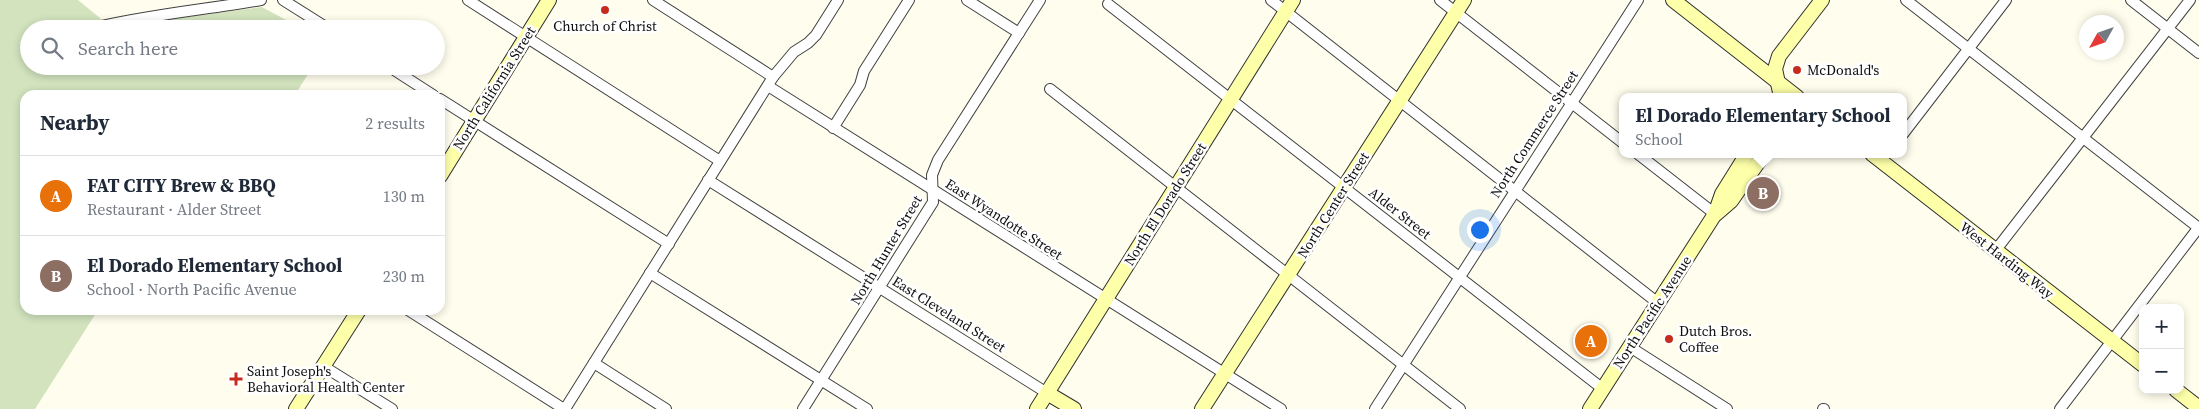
<!DOCTYPE html>
<meta charset="utf-8">
<style>
body{margin:0;font-family:"Source Serif 4",serif;background:#f6f6f7;color:#1f2937}
.controls{position:absolute;right:15px;bottom:15px;display:grid;overflow:hidden;border-radius:10px;box-shadow:0 2px 8px #0003}
.controls button{width:45px;height:45px;display:grid;place-items:center;padding:0;border:0;border-bottom:1px solid #e0e1e3;background:#fff;color:#1f2937;font:25px sans-serif}
.compass{position:absolute;left:2079px;top:15px;width:45px;height:45px;border-radius:50%;background:#fff;box-shadow:0 2px 8px #0003;rotate:230deg}
.you{position:absolute;left:1479px;top:229px;width:18px;height:18px;margin:-12px;border:4px solid #fff;border-radius:50%;background:#1a73e8;box-shadow:0 0 0 8px #1a73e833}
.badge{display:grid;place-items:center;width:32px;height:32px;border-radius:50%;background:#c62b1d;color:#fff;font-size:16px;font-weight:700}
.pin{position:absolute;translate:-50% -50%;border:2px solid #fff;box-shadow:0 1px 5px #0006}
.popup{position:absolute;left:1619px;top:93px;width:288px;height:65px;box-sizing:border-box;display:grid;place-content:center;border-radius:10px;background:#fff;filter:drop-shadow(0 1px 4px #0005);font-size:16px;white-space:nowrap;color:#747a83}
.popup b{font-size:19px;color:#1f2937}
.popup::after{content:'';position:absolute;left:50%;top:100%;margin-left:-10px;border:10px solid transparent;border-top-color:#fff}
.list{margin:0;padding:0;list-style:none}
h2{display:flex;justify-content:space-between;align-items:center;height:65px;margin:0;padding:0 20px;font-size:21px}
h2 small{font-size:16px;font-weight:400;color:#747a83}
.list li{display:grid;grid-template-columns:32px 1fr auto;gap:15px;align-items:center;box-sizing:border-box;height:80px;padding:0 20px;border-top:1px solid #e0e1e3}
.list b{display:block;font-size:19px;white-space:nowrap}
.list p{margin:0;font-size:16px;white-space:nowrap;color:#747a83}
.list em{font-size:16px;font-style:normal;color:#747a83}
.icon{flex:none;width:28px;height:28px;fill:none;stroke:currentColor;stroke-width:2;stroke-linecap:round;stroke-linejoin:round}
.map{position:relative;flex:none;width:2199px;height:409px;overflow:hidden}
.search{position:absolute;background:#fff;box-shadow:0 2px 8px #0003;left:20px;top:20px;width:425px;height:55px;display:flex;align-items:center;gap:12px;box-sizing:border-box;padding:0 18px;border-radius:28px;color:#747a83;font-size:19px}
.panel{position:absolute;background:#fff;box-shadow:0 2px 8px #0003;left:20px;top:90px;width:425px;height:225px;border-radius:15px}
.map>svg:first-child{display:block}
.cemetery{fill:#d2e3be}
.lines{fill:none;stroke-linecap:round;stroke-linejoin:round}
.street-casing{stroke:#414141;stroke-width:12}
.secondary-casing{stroke:#303030;stroke-width:16}
.street{stroke:#fff;stroke-width:10}
.secondary{stroke:#fdffa9;stroke-width:14}
.poi-dot{fill:#c62b1d;stroke:#fff;stroke-width:2}
.labels{text-anchor:middle;stroke-width:5;stroke-linejoin:round;paint-order:stroke}
.poi-label{font-size:14px;fill:#0e0e0e;stroke:#fff;text-anchor:start}
.street-label{font-size:14px;fill:#0e0e0e;stroke:#fff}
</style>
<div class="map">
<svg width="2199" height="409" viewBox="0 0 2199 409">
<rect width="100%" height="100%" fill="#fffeee"/>
<polygon class="cemetery" points="0,0 78,0 111,27 262,7 303,29 29,29 29,66 313,66 295,95 25,95 25,310 98,310 35,409 0,409"/>
<g class="lines">
<defs>
<g id="street">
<polyline points="283,0 329,29"/>
<polyline points="468,0 720,161"/>
<polyline points="653,0 773,77"/>
<polyline points="967,0 1019,33"/>
<polyline points="1271,0 1658,303"/>
<polyline points="1440,0 1623,143"/>
<polyline points="1906,0 2199,228"/>
<polyline points="2131,0 2199,53"/>
<polyline points="1108,4 1603,389"/>
<path d="M89 29C145 15 203 10 261 0"/>
<polyline points="388,66 433,95"/>
<polyline points="768,86 1281,409"/>
<polyline points="1050,89 1460,409"/>
<polyline points="440,99 669,244"/>
<polyline points="833,128 860,85 864,71 909,0"/>
<polyline points="1903,134 2006,0"/>
<polyline points="1638,154 1715,214"/>
<polyline points="708,180 1047,393"/>
<polyline points="1995,251 2190,0"/>
<polyline points="650,273 867,409"/>
<polyline points="408,310 564,409"/>
<polyline points="1630,347 1727,409"/>
<polyline points="594,363 666,409"/>
<polyline points="323,366 392,409"/>
<polyline points="565,409 773,77 794,52 808,43 816,35 838,0"/>
<polyline points="803,409 933,202 932,175 938,160 1040,0"/>
<polyline points="1375,409 1638,0"/>
<polyline points="1823,409 1824,409"/>
<polyline points="2060,409 2199,227"/>
</g>
<g id="secondary">
<polyline points="1673,0 1797,97"/>
<polyline points="1781,97 1775,69 1779,56 1822,0"/>
<polyline points="1872,154 2143,365"/>
<polyline points="440,176 549,0"/>
<polyline points="1716,214 1731,201 1764,154"/>
<polyline points="2176,390 2199,408"/>
<polyline points="1047,393 1074,409"/>
<polyline points="296,409 359,310"/>
<polyline points="1037,409 1293,0"/>
<polyline points="1202,409 1464,0"/>
<polyline points="1590,409 1715,214 1722,194 1747,154"/>
</g>
</defs>
<use href="#street" class="street-casing"/>
<use href="#secondary" class="secondary-casing"/>
<use href="#street" class="street"/>
<use href="#secondary" class="secondary"/>
</g>
<g class="poi-dot">
<circle cx="605" cy="10" r="5"/>
<circle cx="1797" cy="70" r="5"/>
<circle cx="1669" cy="339" r="5"/>
<path d="M233.5 371.5h5v5h5v5h-5v5h-5v-5h-5v-5h5z"/>
</g>
<g class="labels">
<g class="poi-label">
<text x="605" y="31" text-anchor="middle">Church of Christ</text>
<text x="1807" y="75">McDonald's</text>
<text x="1679" y="336">Dutch Bros.<tspan x="1679" dy="16">Coffee</tspan></text>
<text x="247" y="376">Saint Joseph's<tspan x="247" dy="16">Behavioral Health Center</tspan></text>
</g>
<g class="street-label">
<text transform="translate(494 88) rotate(-58)" y="5">North California Street</text>
<text transform="translate(1534 134) rotate(-57)" y="5">North Commerce Street</text>
<text transform="translate(1165 204) rotate(-58)" y="5">North El Dorado Street</text>
<text transform="translate(1333 205) rotate(-58)" y="5">North Center Street</text>
<text transform="translate(1400 213) rotate(38)" y="5">Alder Street</text>
<text transform="translate(1004 219) rotate(33)" y="5">East Wyandotte Street</text>
<text transform="translate(886 250) rotate(-59)" y="5">North Hunter Street</text>
<text transform="translate(2007 260) rotate(38)" y="5">West Harding Way</text>
<text transform="translate(1652 312) rotate(-57)" y="5">North Pacific Avenue</text>
<text transform="translate(949 314) rotate(32)" y="5">East Cleveland Street</text>
</g>
</g>
</svg>
<div class="controls">
<button>+</button>
<button>−</button>
</div>
<svg class="compass" viewBox="-18 -18 36 36"><path d="M0-13l5 13h-10z" fill="#e53935"/><path d="M0 13l5-13h-10z" fill="#747a83"/></svg>
<div class="you"></div>
<div class="pin badge" style="left:1591px;top:341px;background:#e8710a">A</div>
<div class="pin badge" style="left:1763px;top:193px;background:#8d6e63">B</div>
<div class="popup"><b>El Dorado Elementary School</b>School</div>
<div class="search"><svg class="icon" aria-label="search" viewBox="0 0 24 24"><circle cx="10" cy="10" r="6"/><path d="M15 15l6 6"/></svg>Search here</div>
<section class="panel">
<h2>Nearby<small>2 results</small></h2>
<ul class="list">
<li><span class="badge" style="background:#e8710a">A</span><div><b>FAT CITY Brew &amp; BBQ</b><p>Restaurant · Alder Street</p></div><em>130 m</em></li>
<li><span class="badge" style="background:#8d6e63">B</span><div><b>El Dorado Elementary School</b><p>School · North Pacific Avenue</p></div><em>230 m</em></li>
</ul>
</section>
</div>
